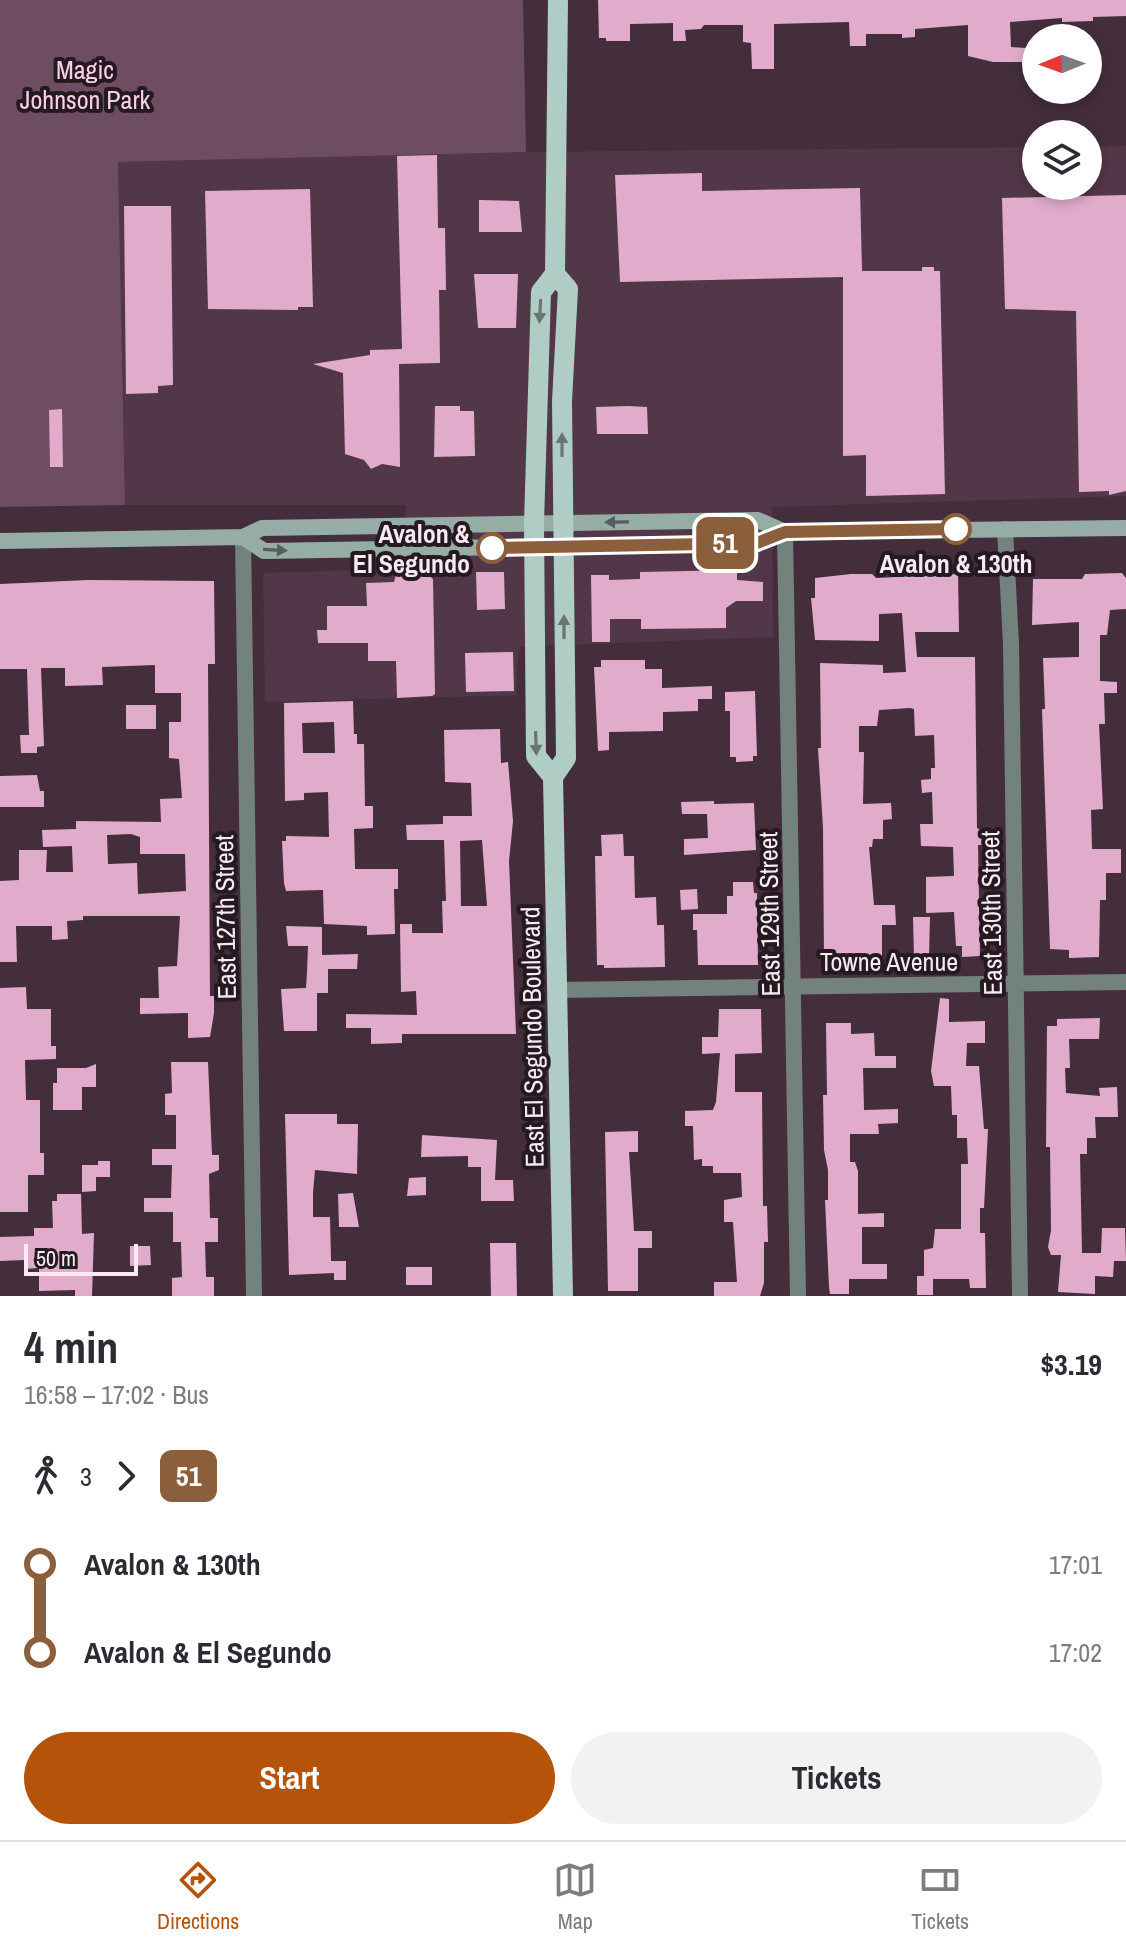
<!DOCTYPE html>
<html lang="en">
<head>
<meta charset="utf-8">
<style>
  :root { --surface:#fff; --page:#f2f2f3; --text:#2b2b33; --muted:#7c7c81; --line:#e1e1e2; --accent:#b45309 }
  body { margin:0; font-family:"Archivo Narrow",sans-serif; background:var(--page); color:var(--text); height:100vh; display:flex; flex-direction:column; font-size:30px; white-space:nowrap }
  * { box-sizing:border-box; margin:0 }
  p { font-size:26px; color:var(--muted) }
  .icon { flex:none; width:44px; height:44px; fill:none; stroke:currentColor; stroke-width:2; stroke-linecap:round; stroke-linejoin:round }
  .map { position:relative; height:1296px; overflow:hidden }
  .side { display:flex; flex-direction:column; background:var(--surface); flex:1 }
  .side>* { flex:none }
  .badge { padding:0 16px; border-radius:12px; font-size:28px; line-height:52px }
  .needle { width:52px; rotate:269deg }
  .tools { position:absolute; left:1022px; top:24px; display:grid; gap:16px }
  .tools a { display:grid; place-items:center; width:80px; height:80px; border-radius:50%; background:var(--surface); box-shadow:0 4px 12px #0003; font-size:40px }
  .scale { position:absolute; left:24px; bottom:20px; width:114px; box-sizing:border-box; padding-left:8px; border:4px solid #f8e9f2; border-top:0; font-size:22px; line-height:28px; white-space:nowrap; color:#f8e9f2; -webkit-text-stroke:6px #241a20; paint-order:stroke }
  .map>.badge { position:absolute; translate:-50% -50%; box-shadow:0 0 0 4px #fff }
  .legs { display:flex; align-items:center; gap:12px; height:88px; padding:0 24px; font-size:26px }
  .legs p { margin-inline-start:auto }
  .overview { display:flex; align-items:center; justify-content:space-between; height:136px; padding:0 24px }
  h1 { font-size:44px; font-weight:700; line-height:60px }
  .action { display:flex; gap:16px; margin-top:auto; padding:16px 24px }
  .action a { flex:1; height:92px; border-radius:48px; background:var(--accent); color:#fff; font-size:32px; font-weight:700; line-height:92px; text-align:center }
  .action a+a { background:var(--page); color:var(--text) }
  ul { padding:0 24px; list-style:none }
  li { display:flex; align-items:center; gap:28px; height:88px; font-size:30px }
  li i { display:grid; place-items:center; width:12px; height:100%; margin:0 10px; background:currentColor }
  li i::after { content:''; width:20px; height:20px; margin:-10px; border:6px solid; border-radius:50%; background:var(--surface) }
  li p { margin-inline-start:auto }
  li:first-child i { background:linear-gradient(#0000 50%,currentColor 0) }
  li:last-child i { background:linear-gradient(currentColor 50%,#0000 0) }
  .tab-bar { display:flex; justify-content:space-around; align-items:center; height:112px; border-top:2px solid var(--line); background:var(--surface); font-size:22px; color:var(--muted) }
  .tab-bar a { display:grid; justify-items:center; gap:4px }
  .tab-bar .selected { color:var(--accent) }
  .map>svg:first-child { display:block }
  .built { fill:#523748 }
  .green { fill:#6e4d62 }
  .building { fill:#e1accc; fill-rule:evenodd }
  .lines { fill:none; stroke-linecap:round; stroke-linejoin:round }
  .street { stroke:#74827e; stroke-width:16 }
  .secondary { stroke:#96ada6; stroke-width:16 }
  .primary { stroke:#b0cdc5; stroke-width:20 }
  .oneway { fill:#6a7472 }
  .oneway2 { fill:#575c5c }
  .line-1-casing { stroke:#fff; stroke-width:18 }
  .line-1 { stroke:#8b5e3c; stroke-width:12 }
  .stop-1-dot { fill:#fff; stroke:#8b5e3c; stroke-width:4 }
  .labels { text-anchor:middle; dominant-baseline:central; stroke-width:8; stroke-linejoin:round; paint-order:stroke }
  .park-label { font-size:26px; fill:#fecfeb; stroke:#241a20 }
  .stop-label { font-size:26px; font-weight:bold; fill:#f8e9f2; stroke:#241a20; text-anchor:end }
  .street-label { font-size:26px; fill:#f8e9f2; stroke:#241a20 }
</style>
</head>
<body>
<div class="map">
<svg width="1126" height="1296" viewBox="0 0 1126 1296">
  <rect width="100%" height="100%" fill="#442e3c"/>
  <!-- built -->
  <path class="built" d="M1126,146v350l-354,11 1,130 -254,10 -3,48 -251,7 -2,-129 143,-4v-64h-281l-7,-343 408,-10 510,-5v39h52v-39z"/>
  <!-- green -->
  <path class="green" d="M0,0h523l3,152 -408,10 7,343 -125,2z"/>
  <!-- building -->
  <path class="building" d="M598,0h528v16l-33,1v4l-31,1v-4l-52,4 1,25 14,1v14h-32l-25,-6v-31l-53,4v8l-13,1v-4h-36v12h-16l-1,-24 -75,2v45h-22l-1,-26 -8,-1v-17h-39l-3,4 -16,1 1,11h-13v-18l-43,1v17h-24v-3h-7z
    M437,155l1,73h7l1,62h-7l1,73 -41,1 1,103 -18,-3 -11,5 -7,-9 -19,-6 -2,-81 -30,-9 57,-9v-5l32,-1 -5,-193z
    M702,173v18l158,-3 2,83h60v-4h12v4h6l5,223 -79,2v-41l-23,1v-179l-223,5 -5,-107z
    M310,189l3,118h-15v3l-90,-1 -3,-118z
    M1126,195v296l-17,4v-4l-30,1 -3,-181 -71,-2 -3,-111z
    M479,200l40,1 3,31h-43z
    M124,206h47l2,179 -15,1v7l-32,1z
    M474,274h44l-2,54h-38z
    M435,406h25v5h14l1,45 -41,1z
    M628,406l19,1 1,27h-51l-1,-27z
    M62,409l1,58h-13l-1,-57z
    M397,570h26l10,9 2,115 -3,2 -35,2 -1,-37h-28v-18h-50l-1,-13h10v-24h40l-1,-23 28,-1z
    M737,570v10l26,2v19h-27l-10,7v20l-85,1v-10h-31v23h-18l-1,-67h18v5l31,-1v-7z
    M476,572h28l1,37 -28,1z
    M1122,573l4,5v31l-16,1 -3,25h-7v46l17,1v11h-13l1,31h-6l4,85 -12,1 1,39h29v24h-15v27h-6l-1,57 -30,1v-8l-19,-1 -8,-240h3l-2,-51 36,-1v-35l-47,3 1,-46h49l3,-5z
    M851,574h21l4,4 82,-4 1,58h-44l2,25h58l2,171 5,3 1,14h-5l2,111 -18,1v-11h-6l-2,-34 -28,1v-36l28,-1 -1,-29 -32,-1 -1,-22h13l-1,-32 -10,1 -1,-13 10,-1v-11h4l-1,-33 -19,1 -1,-27 -4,-1 -31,2 -2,16h-18v26h5l-1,52 28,-1 1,16 -9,1v19h-10l-1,8h-3l5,58h21l1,20h-14v35h-36l-2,4 -20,-4 -1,-132 -5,-80h3l-1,-85 63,2v8l23,-1 -4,-59 -23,1v27l-64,-1 -4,-42h4v-20z
    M88,580l126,1 1,83h-7l2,332h4v17l-4,24 -22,1v-25l-48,1v-16h19l-1,-31 19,-1 3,-50h-97v4l-16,1 1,18 -16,1v-14h-36l1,36h-17v-81l19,-1v-30h28l-1,22h27l-1,-26 -29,1 -1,-17 34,-1v-8l85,1 -1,-23 22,-1 -3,-39 -10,-1v-36h12v-29h-26v-28l-53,2 1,18 -38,1v-18h-24l3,78 -7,1v6h-16l-1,-18h9l-2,-66h-27v-85zM131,834l9,3v17h45l1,37 -48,3 -1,-31 -29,1 -1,-29z
    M513,652l1,39 -48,1 -1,-39z
    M601,660h44v9h17v19l50,-2v13h-14v12l-35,1v19l-54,1v18l-11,1 -4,-84h7z
    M755,691l2,65h-4v5l-17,1v-5h-6v-46h-5v-19z
    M353,701l1,33h3v10h7l1,62h8v22l-19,1 1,40h43v20h-4l1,45 -28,1v-9l-43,-2 -1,-34 -37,1 -2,-8 -2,-42h4v-5l43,1 -1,-45 -24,1v7l-19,1 -1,-98zM334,722l1,31h-32l-1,-30z
    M126,705h30v24h-30z
    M500,729l1,34 7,-1 5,59 -4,40 7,173h-114v9l-31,1v-16h-25v-14l71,1 -1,-24 -15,1 -1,-68h12v9h31l-1,-32h4l-2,-61h-37l-1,-15 37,-1v-8h29l-1,-33 -26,-1 -1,-52zM482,840l5,66h-26l-1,-65z
    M37,775l3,16h4v16h-44v-31z
    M714,801v3l40,-1 2,47 -72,5v-16l24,-1 -1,-24h-25l-1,-12z
    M623,834l1,22h10l1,42 21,-1 1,28h7l1,42 -61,1v-3h-7l-2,-109h7l-1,-21z
    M733,882h20l1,11h3l1,72h-60l-1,-35h-4v-16h34v-18h6z
    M697,889l1,20 -17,1 -1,-20z
    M913,917h17l-1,40h-15z
    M286,926l36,1v28l36,-1 -1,15h-29v24h-11v38h-33l-3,-42 25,-1 1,-15 1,-27h-20z
    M26,987l1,22h24v37h5v13l-31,1 1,40h14v53h4v22h-16v37h-28v-224z
    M940,998l9,1v23l36,-1v22h-18l-1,23h13l5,63h4l-4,79h-4v25h5l1,55h-16l-1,-9h-36v16h-16v-19h7v-26l9,-2 2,-19h26v-65h7l-1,-26h-10v-23h-5l-1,-29h-17l-3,-15z
    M719,1009h42l1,44 -27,1v38h27l1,114h4l1,36h-4v41l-4,13h-46v-14h23l-4,-60h-9v-22l18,-3 -1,-24h-28v-7h-11v-7l-8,1 -1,-34h-8v-15l28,-1 3,-8 4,-49 -18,1v-17h16z
    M1100,1018l-1,21h-30l1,29h-5l1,25 34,3 -1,-8 18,-1 1,30h-23l1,21h-9v16h-7l2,99h19l1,-25h23l1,33h-12l-1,16 -18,-1v18l-37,-2 3,-37h-10l-3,-8 3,-17 -1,-83h-4l1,-121h10v-7z
    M826,1023h25v11l23,-1 1,23h21v12h-33l1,42 34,-1v14l-20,1 1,10h-29v28h5l3,9v43l26,-1v14h-22v37h25v15h-38v15h-19l-1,-7 -4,-87h3v-30l-4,-20 -1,-55h4z
    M171,1062h37l4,93h7v15l-10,4 1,44h8v24h-13l1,35h8v19h-42v-18l10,-1 -1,-35h-8v-30h-29v-14h27l1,-33h-20v-16h24v-34h-11v-21l7,-1z
    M96,1064v23h-14v23h-29v-27h4v-15h29z
    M285,1114h52v10h21l-1,50 -42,-4 -2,23v24h17l1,44h15v19h-12v-7l-45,2z
    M638,1131v21h-9l5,79h18v17h-14v43h-30l-3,-159z
    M422,1135l75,5 -2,40h18l1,21h-33v-34h-13v-11l-47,1z
    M98,1161h12v16h-14v14l-14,1v-27h16z
    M426,1177v18l-19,1 2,-18z
    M353,1193l6,34h-20l-1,-33z
    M57,1194h24l1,40 12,-1 -2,63h-17v-6l-36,1v-23l-15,1v-9l-24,1v-24l34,-1v-8h19l-1,-27h5z
    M490,1243h26l1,53h-26z
    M130,1246h20l1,19 -21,1z
    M406,1267h26v18h-26z"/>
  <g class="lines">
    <!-- street -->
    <path class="street" d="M1005,529l6,115 9,652
      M785,532l13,764
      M243,537l11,759
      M557,990l569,-8"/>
    <!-- secondary -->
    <path class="secondary" d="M243,537l21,14 493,-8 28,-11 341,-4
      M0,541l243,-4 19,-9 496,-8 27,12"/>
    <!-- primary -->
    <path class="primary" d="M555,274l13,15 -6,112 4,357 -13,19 10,519
      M553,777l-17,-21 -2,-233 7,-231 14,-18 3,-274"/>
  </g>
  <!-- one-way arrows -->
  <defs><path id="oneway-solid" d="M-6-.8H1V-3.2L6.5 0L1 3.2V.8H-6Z" transform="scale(2)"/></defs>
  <g class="oneway">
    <use href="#oneway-solid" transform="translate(540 311) rotate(93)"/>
    <use href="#oneway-solid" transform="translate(562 445) rotate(-90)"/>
    <use href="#oneway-solid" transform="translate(564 627) rotate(-90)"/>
    <use href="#oneway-solid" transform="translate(536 743) rotate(88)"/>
  </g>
  <g class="oneway2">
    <use href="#oneway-solid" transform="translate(617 522) rotate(179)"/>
    <use href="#oneway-solid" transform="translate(275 550) rotate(3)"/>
  </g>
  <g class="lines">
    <!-- line-1 casing -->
    <g class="line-1-casing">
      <path id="line-1" d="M492,548l265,-5 28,-11 171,-3"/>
    </g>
    <!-- line-1 -->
    <use href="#line-1" class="line-1"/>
  </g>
  <!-- markers -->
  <g class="stop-1-dot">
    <circle cx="956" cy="529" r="14"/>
    <circle cx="492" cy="548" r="14"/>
  </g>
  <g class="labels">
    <!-- park labels -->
    <g class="park-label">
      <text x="85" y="69">Magic<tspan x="85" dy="30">Johnson Park</tspan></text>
    </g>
    <!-- stop labels -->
    <g class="stop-label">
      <text x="470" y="533">Avalon &amp;<tspan x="470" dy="30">El Segundo</tspan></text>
      <text x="956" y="563" text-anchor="middle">Avalon &amp; 130th</text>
    </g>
    <!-- street labels -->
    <g class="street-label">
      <text transform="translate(991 913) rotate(-91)">East 130th Street</text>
      <text transform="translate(769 914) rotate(-91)">East 129th Street</text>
      <text transform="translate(225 917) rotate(-91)">East 127th Street</text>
      <text x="889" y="961">Towne Avenue</text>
      <text transform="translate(532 1037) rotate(-91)">East El Segundo Boulevard</text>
    </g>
  </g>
</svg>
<div class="tools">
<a><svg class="needle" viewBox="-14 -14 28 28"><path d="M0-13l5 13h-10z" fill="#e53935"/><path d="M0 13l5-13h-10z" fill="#7c7c81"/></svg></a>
<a><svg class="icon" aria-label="layers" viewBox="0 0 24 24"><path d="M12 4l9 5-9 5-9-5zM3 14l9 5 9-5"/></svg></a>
</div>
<div class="scale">50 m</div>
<b class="badge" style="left:725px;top:543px;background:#8b5e3c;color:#fff">51</b>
</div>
<section class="side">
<div class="overview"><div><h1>4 min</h1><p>16:58 – 17:02 · Bus</p></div><b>$3.19</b></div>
<div class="legs"><svg class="icon" aria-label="walk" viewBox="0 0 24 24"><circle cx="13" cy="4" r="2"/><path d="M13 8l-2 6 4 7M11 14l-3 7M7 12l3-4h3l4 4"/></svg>3<svg class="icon" aria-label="forward" viewBox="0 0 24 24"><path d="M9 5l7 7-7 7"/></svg><b class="badge" style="background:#8b5e3c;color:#fff">51</b></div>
<ul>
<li><i style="color:#8b5e3c"></i><b>Avalon &amp; 130th</b><p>17:01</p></li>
<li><i style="color:#8b5e3c"></i><b>Avalon &amp; El Segundo</b><p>17:02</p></li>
</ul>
<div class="action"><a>Start</a><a>Tickets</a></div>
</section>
<nav class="tab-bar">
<a class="selected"><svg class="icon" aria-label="directions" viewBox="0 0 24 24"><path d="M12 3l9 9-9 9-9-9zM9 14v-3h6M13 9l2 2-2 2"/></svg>Directions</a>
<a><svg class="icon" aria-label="map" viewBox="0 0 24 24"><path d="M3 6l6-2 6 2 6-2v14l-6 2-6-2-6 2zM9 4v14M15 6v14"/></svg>Map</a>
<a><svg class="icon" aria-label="tickets" viewBox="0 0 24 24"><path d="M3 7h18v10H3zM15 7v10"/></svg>Tickets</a>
</nav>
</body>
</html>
